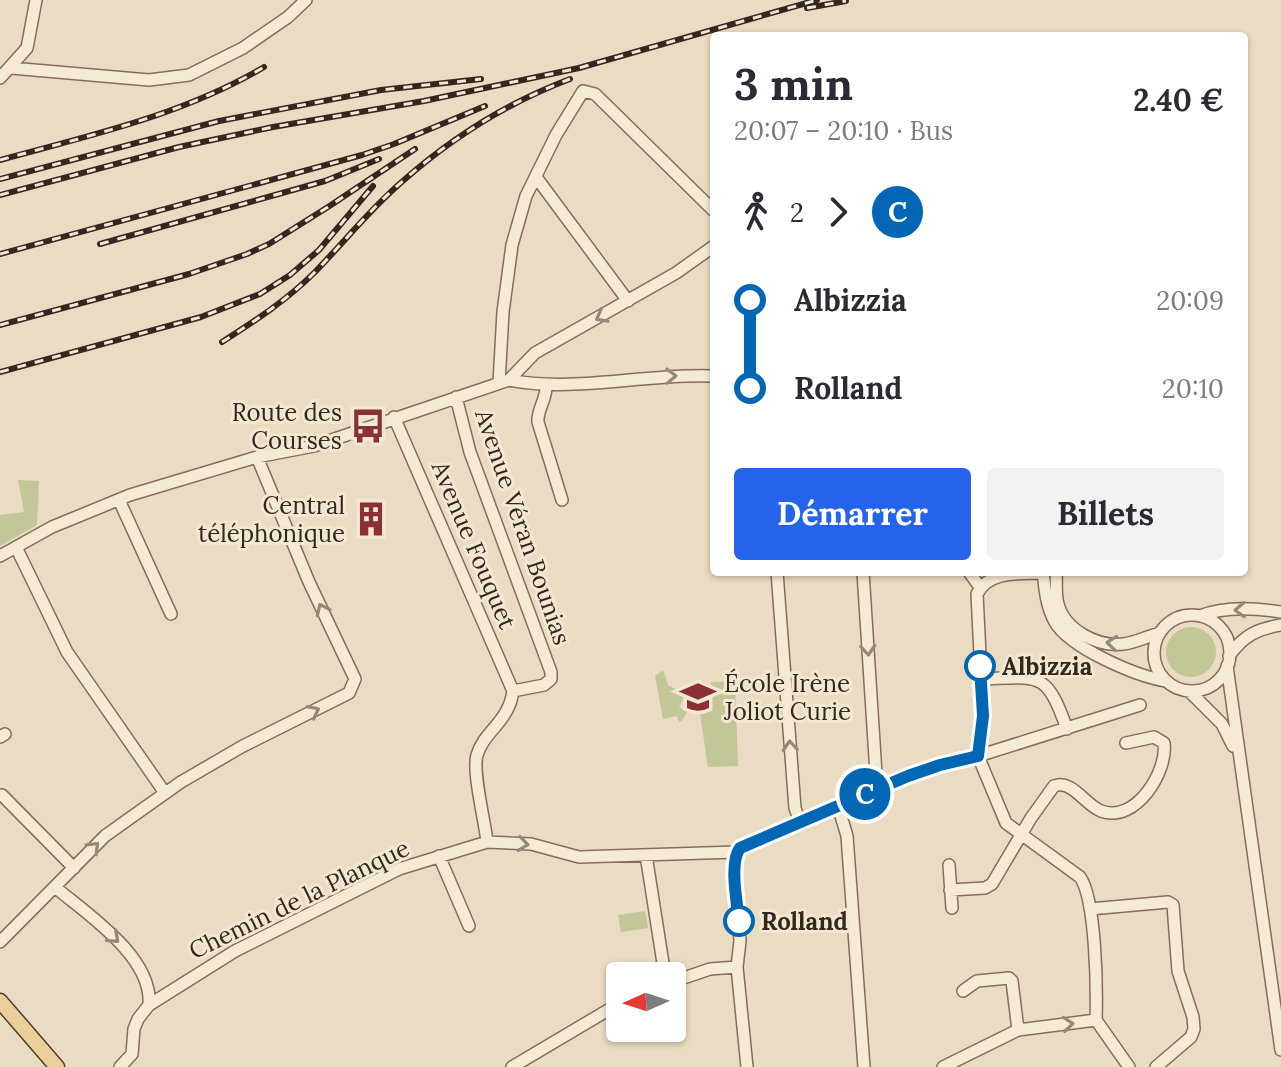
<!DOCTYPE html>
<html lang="fr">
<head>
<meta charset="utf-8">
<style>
  :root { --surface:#fff; --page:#f2f2f3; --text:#2b2b33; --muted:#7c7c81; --accent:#2563eb }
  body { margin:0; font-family:Lora,serif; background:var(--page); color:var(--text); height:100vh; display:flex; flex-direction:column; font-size:30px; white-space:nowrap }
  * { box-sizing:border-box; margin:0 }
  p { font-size:26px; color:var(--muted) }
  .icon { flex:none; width:44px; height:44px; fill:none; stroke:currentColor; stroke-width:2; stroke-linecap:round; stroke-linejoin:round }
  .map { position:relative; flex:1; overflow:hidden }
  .details { position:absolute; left:710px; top:32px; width:538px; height:544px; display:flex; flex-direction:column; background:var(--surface); border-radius:8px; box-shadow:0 2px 6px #0004 }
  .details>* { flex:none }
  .badge { padding:0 16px; border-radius:26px; font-size:28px; line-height:52px }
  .needle { width:52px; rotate:267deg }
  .controls { position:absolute; left:606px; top:962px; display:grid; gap:16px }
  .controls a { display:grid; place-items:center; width:80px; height:80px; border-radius:8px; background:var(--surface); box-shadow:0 2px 6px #0004; font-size:40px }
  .map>.badge { position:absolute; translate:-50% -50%; box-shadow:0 0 0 4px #fff }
  .legs { display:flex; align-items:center; gap:12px; height:88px; padding:0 24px; font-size:26px }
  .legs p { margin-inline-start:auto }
  .headline { display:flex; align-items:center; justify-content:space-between; height:136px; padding:0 24px }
  h1 { font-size:44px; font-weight:800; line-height:60px }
  .action { display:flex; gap:16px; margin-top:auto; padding:16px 24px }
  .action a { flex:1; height:92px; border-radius:8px; background:var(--accent); color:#fff; font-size:32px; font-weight:800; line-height:92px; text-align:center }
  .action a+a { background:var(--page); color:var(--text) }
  ul { padding:0 24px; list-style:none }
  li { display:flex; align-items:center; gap:28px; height:88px; font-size:30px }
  li i { display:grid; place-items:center; width:12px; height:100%; margin:0 10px; background:currentColor }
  li i::after { content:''; width:20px; height:20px; margin:-10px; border:6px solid; border-radius:50%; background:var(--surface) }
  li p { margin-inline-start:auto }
  li:first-child i { background:linear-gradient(#0000 50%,currentColor 0) }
  li:last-child i { background:linear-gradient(currentColor 50%,#0000 0) }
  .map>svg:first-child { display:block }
  .green { fill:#c3c697 }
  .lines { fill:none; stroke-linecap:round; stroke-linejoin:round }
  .minor-casing { stroke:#826e5b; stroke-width:14 }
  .major-casing { stroke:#503d2f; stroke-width:17 }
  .minor { stroke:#f5ead4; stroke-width:11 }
  .major { stroke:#eacf9c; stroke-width:14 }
  .rail-casing { stroke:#33271e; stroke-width:6 }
  .rail { stroke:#f2e7d1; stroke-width:3; stroke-dasharray:9; stroke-linecap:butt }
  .oneway { stroke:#948879 }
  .line-1-casing { stroke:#fff; stroke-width:18 }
  .line-1 { stroke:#0166b3; stroke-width:12 }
  .stop-1-dot { fill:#fff; stroke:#0166b3; stroke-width:4 }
  .labels { text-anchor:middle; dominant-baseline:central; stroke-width:6; stroke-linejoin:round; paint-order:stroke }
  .poi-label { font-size:24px; fill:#33271e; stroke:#f2e7d1; text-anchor:end }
  .street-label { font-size:24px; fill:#33271e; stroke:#f2e7d1 }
  .stop-label { font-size:24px; font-weight:bold; fill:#33271e; stroke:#f2e7d1; text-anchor:start }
</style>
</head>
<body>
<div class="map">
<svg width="1281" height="1067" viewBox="0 0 1281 1067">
  <rect width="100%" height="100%" fill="#eadcc2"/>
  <!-- green -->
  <path class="green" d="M18,480l21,1 -2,44 -37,21v-31l24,-3z
    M1166 652a25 25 0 1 1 50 0a25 25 0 1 1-50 0Z
    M663,670l5,15 18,10 -7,12 8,5 -5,9 -3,1 -2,-6 -14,3 -8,-43z
    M735,681l3,85 -30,1 -9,-60 12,-25z
    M645,911l3,17 -27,4 -3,-17z"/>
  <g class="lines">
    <!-- minor casing -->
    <g class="minor-casing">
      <path id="minor" d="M11,68l138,12 40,-5 54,-27 45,-31 18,-17
        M0,78l27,-30 9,-48
        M536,177l92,124
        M509,380c67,13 137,-7 205,-4
        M499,383l4,-71 9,-67 14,-49 30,-61 27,-44 12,3 119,117
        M546,385c1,14 -9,24 -8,37l24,78
        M456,397l14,55 81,220v7l-7,6 -31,6
        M394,417l119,274
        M119,500l52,114
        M16,547l51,105 98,141
        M0,556l52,-29 78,-32 127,-38 57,-11 195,-66 26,-27 141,-80 38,-27
        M777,572l18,236 5,14
        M863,572l14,217
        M969,572l11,15
        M1043,572c2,17 3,34 12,50 15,26 81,54 111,59
        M1056,572c1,11 -1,21 2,32 7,26 39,43 65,40 12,-1 25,-8 37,-11
        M1154 653a38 38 0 1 1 76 0a38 38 0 1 1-76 0Z
        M1200,616c24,-10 56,-8 81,-4
        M1229,656c15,-21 28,-27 52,-31
        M1227,666l54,384
        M981,679c59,-2 65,-9 86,50
        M1189,691l33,33 11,22
        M0,737l5,-3
        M2,795l72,73
        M838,806l9,30 17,231
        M487,842c-2,-21 -15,-70 -10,-87 7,-24 32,-33 36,-64
        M736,852l22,-13c73,-29 143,-65 220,-83l5,-40 -6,-122c12,-24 43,-20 67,-21
        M736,852l-1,12 5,77 -3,26 10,100
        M646,855l19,121
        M439,856l30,70
        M949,865l3,43
        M55,887c33,28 98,70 94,118
        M950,890l35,-2 7,-4 39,-66 23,-32c18,-7 31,19 47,25 35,13 67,-40 63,-68l-10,-6 -28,6
        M1090,909l78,-7 5,3 5,66 15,46 1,12 -3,8 -35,30
        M0,942l105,-106 35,-25 41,-29 62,-36 106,-53 6,-14 -46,-97 -52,-125
        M672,982l38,-13 27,-2
        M963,991l14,-10 32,-3 3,3 6,49
        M1096,1020c1,-30 0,-121 -16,-143l-74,-54 -28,-67 162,-51
        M120,1067l12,-13 2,-25 4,-10 11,-14 86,-54 164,-82 88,-27 44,2 48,13 157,-5
        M512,1067l108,-64
        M943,1067l75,-37 78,-10 33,47"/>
    </g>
    <!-- major casing -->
    <g class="major-casing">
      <path id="major" d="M0,1001l57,66"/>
    </g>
    <!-- minor -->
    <use href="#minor" class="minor"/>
    <!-- major -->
    <use href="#major" class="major"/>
    <!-- rail casing -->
    <g class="rail-casing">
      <path id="rail" d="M807,8l39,-7
        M0,160c91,-25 183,-45 264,-93
        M0,179l219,-58 162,-31 100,-11
        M0,195l179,-48 94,-20 151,-26 155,-33 238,-68
        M100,244l225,-63 54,-22
        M0,254l362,-99 32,-11 91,-38
        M0,325l189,-51 58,-20 22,-10 59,-37 87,-58
        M222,342c33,-21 65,-42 93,-70 30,-31 56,-64 89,-92 49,-43 105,-78 166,-101
        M0,372l201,-55 59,-23 30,-19 29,-25 54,-64"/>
    </g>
    <!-- rail -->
    <use href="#rail" class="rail"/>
  </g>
  <!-- one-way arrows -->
  <defs><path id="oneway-chevron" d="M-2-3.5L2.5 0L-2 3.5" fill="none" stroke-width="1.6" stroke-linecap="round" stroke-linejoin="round" transform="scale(2)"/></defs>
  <g class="oneway">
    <use href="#oneway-chevron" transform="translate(601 317) rotate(151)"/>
    <use href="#oneway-chevron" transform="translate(671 376) rotate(-2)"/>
    <use href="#oneway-chevron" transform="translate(322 609) rotate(-115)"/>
    <use href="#oneway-chevron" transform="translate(1240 610) rotate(177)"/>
    <use href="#oneway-chevron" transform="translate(1112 643) rotate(-174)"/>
    <use href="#oneway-chevron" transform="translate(868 650) rotate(86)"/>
    <use href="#oneway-chevron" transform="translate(314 711) rotate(-27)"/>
    <use href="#oneway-chevron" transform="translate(790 746) rotate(-94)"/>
    <use href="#oneway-chevron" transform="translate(523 844) rotate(7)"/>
    <use href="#oneway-chevron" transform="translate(94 847) rotate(-45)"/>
    <use href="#oneway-chevron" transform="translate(114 938) rotate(42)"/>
    <use href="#oneway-chevron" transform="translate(1068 1024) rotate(-5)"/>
  </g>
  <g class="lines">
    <!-- line-1 casing -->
    <g class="line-1-casing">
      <path id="line-1" d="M739,921c-2,-18 -10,-59 1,-73l168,-72 32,-11 38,-9 5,-40 -3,-50"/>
    </g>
    <!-- line-1 -->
    <use href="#line-1" class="line-1"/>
  </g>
  <!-- icons -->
  <defs>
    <g id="bus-bare" transform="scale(2.76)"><path d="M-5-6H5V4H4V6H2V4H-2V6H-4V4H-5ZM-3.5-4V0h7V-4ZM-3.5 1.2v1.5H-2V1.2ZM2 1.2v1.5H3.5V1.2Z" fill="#8b3034" stroke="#f2e7d1" stroke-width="2.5" paint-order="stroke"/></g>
    <g id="building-bare" transform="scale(2.76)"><path d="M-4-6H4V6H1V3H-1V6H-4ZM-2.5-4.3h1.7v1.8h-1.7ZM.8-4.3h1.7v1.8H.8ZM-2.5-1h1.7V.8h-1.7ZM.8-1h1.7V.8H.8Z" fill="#8b3034" stroke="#f2e7d1" stroke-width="2.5" paint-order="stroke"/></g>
    <g id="school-bare" transform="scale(2.76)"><path d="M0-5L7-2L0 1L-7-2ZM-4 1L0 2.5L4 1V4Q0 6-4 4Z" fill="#8b3034" stroke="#f2e7d1" stroke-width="2.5" paint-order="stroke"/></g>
  </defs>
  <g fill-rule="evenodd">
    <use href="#bus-bare" x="368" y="426"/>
    <use href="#building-bare" x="371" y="519"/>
    <use href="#school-bare" x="698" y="697"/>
  </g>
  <!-- markers -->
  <g class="stop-1-dot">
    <circle cx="980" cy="666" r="14"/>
    <circle cx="739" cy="921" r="14"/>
  </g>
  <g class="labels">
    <!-- poi labels -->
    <g class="poi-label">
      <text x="342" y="412">Route des<tspan x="342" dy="28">Courses</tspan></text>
      <text x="345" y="505">Central<tspan x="345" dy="28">téléphonique</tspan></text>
      <text x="724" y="683" text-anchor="start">École Irène<tspan x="724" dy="28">Joliot Curie</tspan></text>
    </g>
    <!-- street labels -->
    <g class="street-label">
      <text transform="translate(523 527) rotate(71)">Avenue Véran Bounias</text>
      <text transform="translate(474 545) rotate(67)">Avenue Fouquet</text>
      <text transform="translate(299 899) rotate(-26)">Chemin de la Planque</text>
    </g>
    <!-- stop labels -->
    <g class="stop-label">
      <text x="1002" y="666">Albizzia</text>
      <text x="761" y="921">Rolland</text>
    </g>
  </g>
</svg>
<div class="controls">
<a><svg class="needle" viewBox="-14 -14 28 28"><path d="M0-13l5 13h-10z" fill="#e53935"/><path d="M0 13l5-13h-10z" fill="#7c7c81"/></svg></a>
</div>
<b class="badge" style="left:865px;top:794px;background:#0166b3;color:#fff">C</b>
<section class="details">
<div class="headline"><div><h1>3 min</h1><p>20:07 – 20:10 · Bus</p></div><b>2.40 €</b></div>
<div class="legs"><svg class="icon" aria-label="walk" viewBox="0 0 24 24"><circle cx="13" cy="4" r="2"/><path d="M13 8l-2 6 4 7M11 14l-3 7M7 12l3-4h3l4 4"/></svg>2<svg class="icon" aria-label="forward" viewBox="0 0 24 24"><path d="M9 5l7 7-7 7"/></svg><b class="badge" style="background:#0166b3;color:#fff">C</b></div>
<ul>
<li><i style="color:#0166b3"></i><b>Albizzia</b><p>20:09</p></li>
<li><i style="color:#0166b3"></i><b>Rolland</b><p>20:10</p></li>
</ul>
<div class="action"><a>Démarrer</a><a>Billets</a></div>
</section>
</div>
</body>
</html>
